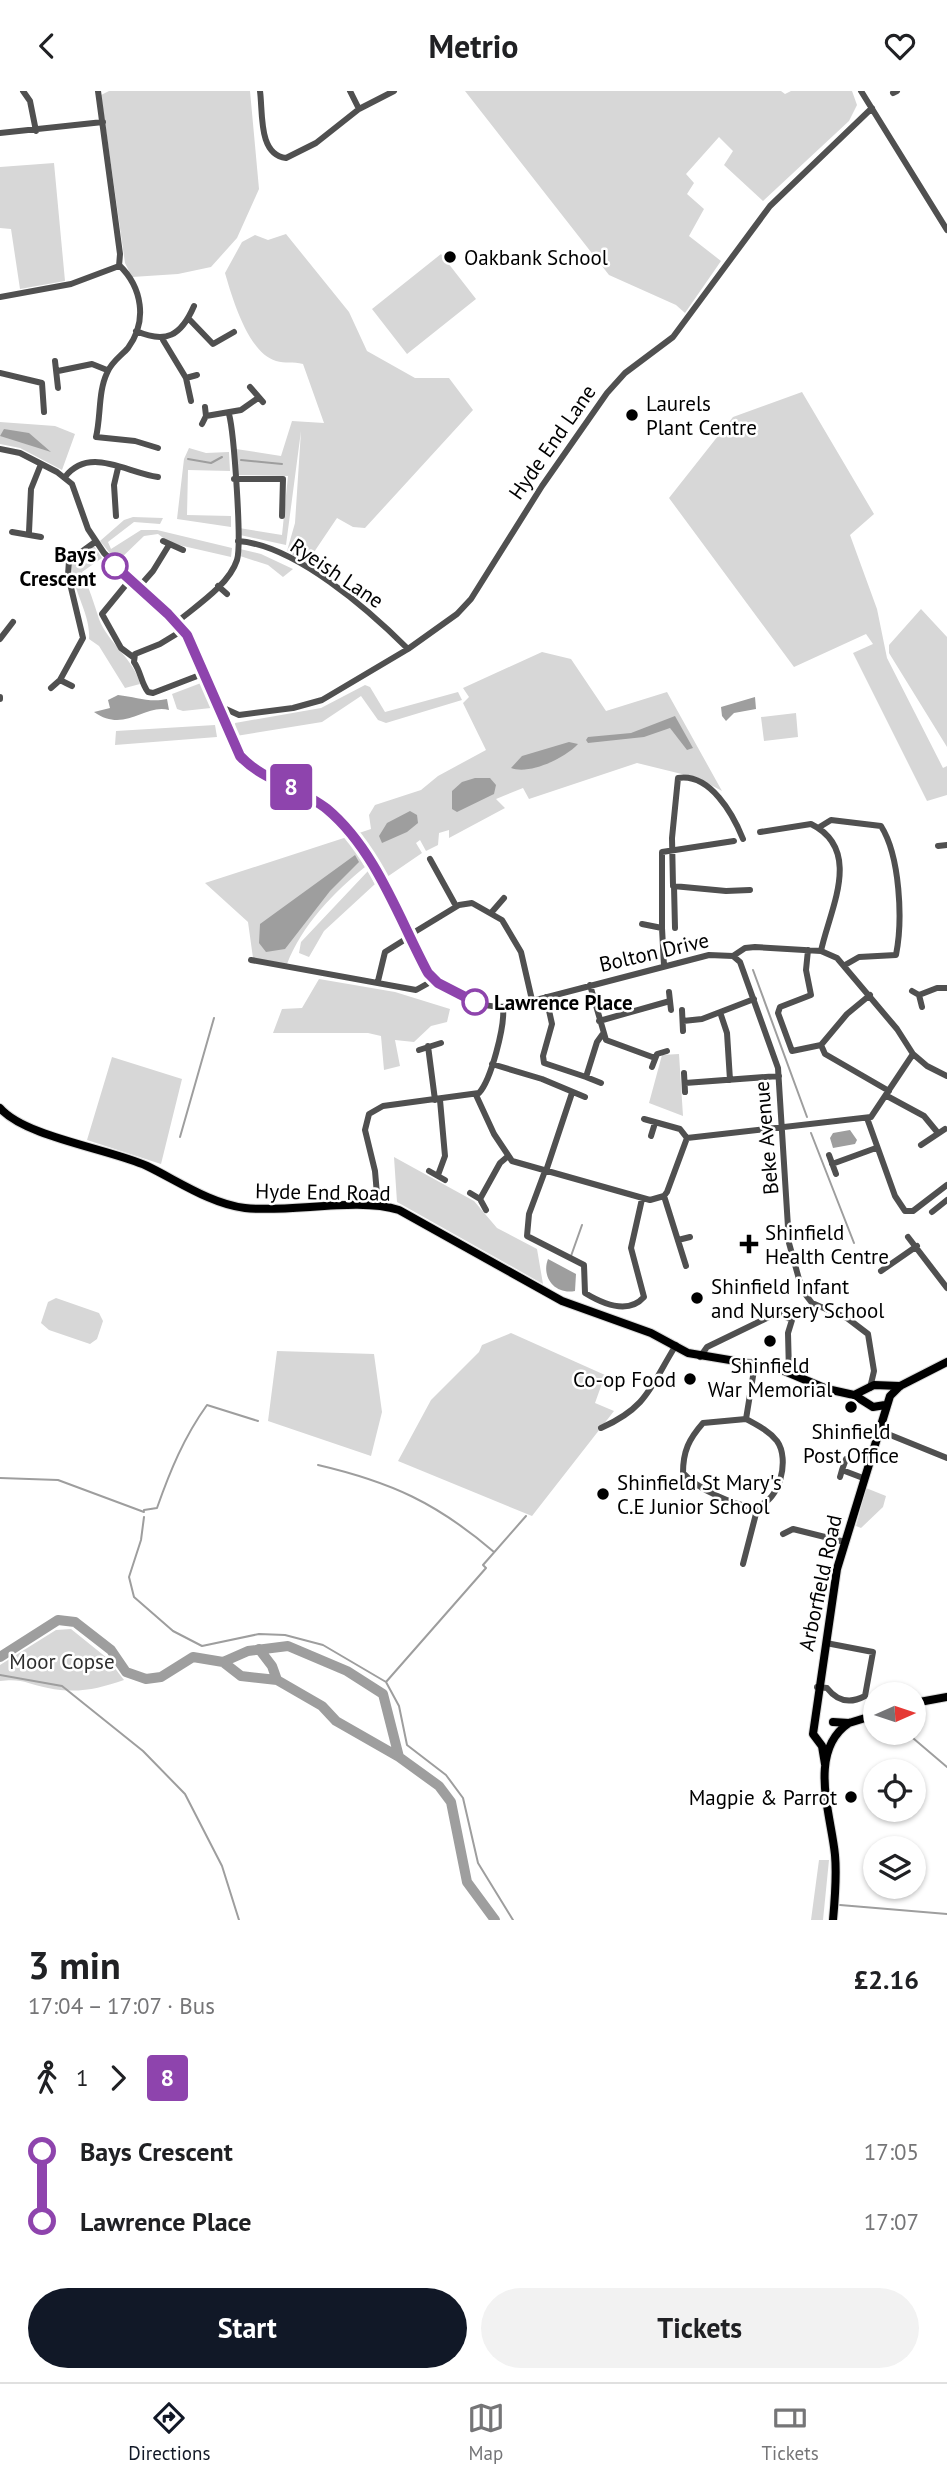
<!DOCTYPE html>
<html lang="en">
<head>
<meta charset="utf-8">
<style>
  :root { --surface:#fff; --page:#f2f2f2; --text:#202124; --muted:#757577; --line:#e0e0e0; --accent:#111827 }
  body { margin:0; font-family:"PT Sans",sans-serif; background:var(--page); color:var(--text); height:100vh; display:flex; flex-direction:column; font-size:26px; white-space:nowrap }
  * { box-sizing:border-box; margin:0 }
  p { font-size:23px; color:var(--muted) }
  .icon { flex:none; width:38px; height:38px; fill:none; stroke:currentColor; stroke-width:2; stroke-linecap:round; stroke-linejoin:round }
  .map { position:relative; height:1829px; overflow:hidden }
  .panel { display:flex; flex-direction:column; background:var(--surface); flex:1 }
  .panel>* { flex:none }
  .badge { padding:0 14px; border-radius:5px; font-size:24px; line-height:46px }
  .needle { width:46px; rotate:87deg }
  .buttons { position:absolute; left:863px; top:1591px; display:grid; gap:14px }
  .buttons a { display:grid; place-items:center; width:63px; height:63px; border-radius:50%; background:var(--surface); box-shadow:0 2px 5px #0004; font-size:35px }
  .map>.badge { position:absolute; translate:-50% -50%; box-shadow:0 0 0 4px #fff }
  .legs { display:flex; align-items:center; gap:10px; height:77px; padding:0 28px; font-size:23px }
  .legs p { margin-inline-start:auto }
  .summary { display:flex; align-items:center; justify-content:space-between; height:119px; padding:0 28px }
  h1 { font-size:38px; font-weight:700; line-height:52px }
  .cta { display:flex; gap:14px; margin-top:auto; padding:14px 28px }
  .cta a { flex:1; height:80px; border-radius:42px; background:var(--accent); color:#fff; font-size:28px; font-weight:700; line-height:80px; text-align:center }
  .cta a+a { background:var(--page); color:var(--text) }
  ul { padding:0 28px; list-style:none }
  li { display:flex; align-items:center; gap:24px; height:70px; font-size:26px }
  li i { display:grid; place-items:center; width:10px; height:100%; margin:0 9px; background:currentColor }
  li i::after { content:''; width:18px; height:18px; margin:-9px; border:5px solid; border-radius:50%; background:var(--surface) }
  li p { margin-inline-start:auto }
  li:first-child i { background:linear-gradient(#0000 50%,currentColor 0) }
  li:last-child i { background:linear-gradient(currentColor 50%,#0000 0) }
  header { display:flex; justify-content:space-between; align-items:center; height:91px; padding:0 28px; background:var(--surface); font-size:32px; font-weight:700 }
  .tab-bar { display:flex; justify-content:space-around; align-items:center; height:98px; border-top:2px solid var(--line); background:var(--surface); font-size:19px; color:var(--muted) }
  .tab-bar a { display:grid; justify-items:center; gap:4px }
  .tab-bar .active { color:var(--accent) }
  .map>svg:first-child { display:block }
  .green { fill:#d7d7d7 }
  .water { fill:#9e9e9e }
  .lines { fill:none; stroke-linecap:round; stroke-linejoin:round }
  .stream { stroke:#9e9e9e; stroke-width:2 }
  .river { stroke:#9e9e9e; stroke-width:10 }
  .major-casing { stroke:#dbdbdb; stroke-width:10 }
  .minor { stroke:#505050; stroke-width:6 }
  .major { stroke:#000; stroke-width:8 }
  .line-1-casing { stroke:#fff; stroke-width:16 }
  .line-1 { stroke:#8e44ad; stroke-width:10 }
  .poi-dot { fill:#000; stroke:#fff; stroke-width:2.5 }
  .stop-1-dot { fill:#fff; stroke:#8e44ad; stroke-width:3.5 }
  .labels { text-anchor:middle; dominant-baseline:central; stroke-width:5; stroke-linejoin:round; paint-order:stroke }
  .poi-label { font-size:21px; fill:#000; stroke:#fff; text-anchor:start }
  .street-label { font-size:21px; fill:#000; stroke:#fff }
  .stop-label { font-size:21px; font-weight:bold; fill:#000; stroke:#fff; text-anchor:end }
  .park-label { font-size:21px; fill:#2e2e2e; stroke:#fff }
</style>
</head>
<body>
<header><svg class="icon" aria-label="back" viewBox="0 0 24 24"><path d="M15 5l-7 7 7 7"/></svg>Metrio<svg class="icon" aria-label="heart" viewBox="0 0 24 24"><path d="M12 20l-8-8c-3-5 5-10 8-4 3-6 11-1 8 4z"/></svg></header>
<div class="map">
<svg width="947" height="1829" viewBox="0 0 947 1829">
  <rect width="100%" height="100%" fill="#fff"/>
  <!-- green -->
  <path class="green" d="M109,0h141l9,98 -22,49 -26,29 -33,7 -46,3 -7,-14 -24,-168z
    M465,0h316l4,3 6,-3h61l5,14 -8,16 -86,80 -39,-36 9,-14 -14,-14 -33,37 8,9 -7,11 17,15 -15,27 32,25 -36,52 -9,-8 -67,-30z
    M54,72l11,118 -45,8 -9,-60 -11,-1v-61z
    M286,143l63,78 18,39 48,27h34l24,32 -108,118 -12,-1 -16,-9 -31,46 -19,-13 8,-28 6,-92 -15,114 -46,-10 -1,-7 43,7 6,-59 -50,-1 -2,-26 45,7 11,-35 32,2 -21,-59c-10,-3 -18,0 -27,-3 -28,-8 -44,-64 -51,-88l17,-31 13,-7 13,5z
    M441,163l35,45 -69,55 -35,-45z
    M802,301l72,122 -24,21 27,74 10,49 56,110 4,-2v29l-20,6 -74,-148 20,-9 -7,-10 -72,33 -125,-169 64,-81z
    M0,331l55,4 20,8 -13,36 -42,-22 -20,-4z
    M189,357l17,5 23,-1 1,19 -42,-1 -1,45 44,1v11l-54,-8 7,-60z
    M133,426l30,1 -3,6 -26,-2 -26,20 3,7 30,-19h16l75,18 -1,9 -61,-14 -12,-9 -14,2 -27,26 -17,-21 24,-21z
    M94,455l8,12 -20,14c7,16 12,31 17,47 9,24 35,40 41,65l-15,4 -26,-42 -10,-7c2,-27 -19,-50 -17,-79z
    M240,458l21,5 32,15 -10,8 -15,-12 -28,-9z
    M921,518l26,28v110l-58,-94v-8z
    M542,561l29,7 35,52 61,-19 55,99 -24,-13 -61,-15 -108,36 -6,-11 -27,11 9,9 -56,30v-8l-10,3 -1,12 -12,6 -6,-11 -4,3 6,10 -35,24 -28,-44 12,-4 -2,-14 6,-10 46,-15 17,-14 48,-26 -23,-47 6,-6 -6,-9z
    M201,592l10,25 -28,3 -6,-2 -5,-15z
    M365,594l5,2 15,25 73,-20 4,8 -76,23 -8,-3 -17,-24 -39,26 -86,14 -1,-13 86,-15z
    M796,622l2,24 -34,4 -3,-24z
    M215,634l2,12 -102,8 1,-14z
    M347,746l18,30c-31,25 -63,58 -78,97l-34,-6 -5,-36 -43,-39z
    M368,780l7,13 -51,47 -15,26 -10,-4 2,-11z
    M319,888l76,13 55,17 -3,13 -16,4 -17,16 -19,-2 5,26 -16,4 -3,-34 -13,-3h-95l9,-24 20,-1z
    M679,963l4,62 -34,-13 13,-48z
    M112,966l70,22 -21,85 -74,-24z
    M394,1066l80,44 23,27 40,21 6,35 -146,-82z
    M56,1207l43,15 4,8 -6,18 -7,5 -41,-14 -8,-7 7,-21z
    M511,1242l94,42 -10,28 19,8 -82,105 -134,-55 33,-61 48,-48 3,-7z
    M277,1260l97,3 8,58 -11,44 -103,-35z
    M866,1397l20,8 -3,11 -22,21 -5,-2z
    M71,1538l36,29 17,22c-26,9 -48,14 -76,8 -20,-4 -26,-10 -48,-7v-16l56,-35z
    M819,1769h10l-6,60h-12z"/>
  <!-- water -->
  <path class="water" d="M4,338l25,4 22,19 -51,-16z
    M118,604c18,2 32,8 49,4l2,11c-24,-7 -44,24 -75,2l16,-4 -2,-8z
    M755,606l1,12 -22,4 -8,8 -4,-5 -1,-9z
    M675,625l18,32 -6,2 -17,-22 -26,9 -56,6 -2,-3 2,-3 43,-4z
    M569,651l9,2c-13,14 -48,31 -67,24l11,-12z
    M475,687h15l6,7 -2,9 -37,18 -5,-3v-18l10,-9z
    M410,720l7,4 1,8 -11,9 -25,11 -3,-7 8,-13z
    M355,764l4,7 -29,29 -45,58 -19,3 -7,-9 1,-19z
    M850,1039l7,10 -2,4 -22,4 -3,-10 3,-5z
    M548,1168l28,15 -1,17c-20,4 -34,-14 -27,-32z"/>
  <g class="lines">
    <!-- stream -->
    <path class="stream" d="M188,368l23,4 11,-6
      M241,369l41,4
      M753,879l54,147
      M811,1042l43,110
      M180,1046l34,-119
      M571,1165l11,-31
      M318,1374c73,17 119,38 176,87
      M0,1387l58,2 86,32
      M144,1419l13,-2c13,-37 27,-71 50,-103l51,16
      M144,1426l-3,23 -12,37 5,20 39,34 29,15 57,-12 26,1 38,10 63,37 13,24 8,39 39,30 17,23 15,65 35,57
      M0,1584l62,11 81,65 42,43 37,72 17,54
      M386,1591l100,-114 -3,-3 43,-49
      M907,1642l40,34
      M840,1814l107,9"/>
    <!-- river -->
    <path class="river" d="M259,1558l13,17 5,14
      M0,1566l58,-37 17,2 36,28 15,22 20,7 15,-2 32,-20 30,5 25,-11 40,-5 59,25 36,23 16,63
      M223,1571l18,14 36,4 45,26 14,15 63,36 40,29 12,16 16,80 28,38"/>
    <!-- major casing -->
    <g class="major-casing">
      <path id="major" d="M0,1017c25,29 110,41 147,58 31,15 64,38 98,42 46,5 112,-11 154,2l163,91 89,32 37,20 89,15 50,21 27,6 19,12 12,-2
        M854,1304l20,-10 26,1
        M914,1612l33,-6
        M833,1631l16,1 26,-8
        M825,1673l-3,-18 -9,-12 24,-165 53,-173 10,-10 47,-24
        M833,1829c2,-22 4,-43 2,-65 -4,-41 -28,-104 14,-132"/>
    </g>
    <!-- minor -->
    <path class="minor" d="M23,0l7,10 6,30
      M260,0c3,21 -2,64 26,67l30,-15 43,-34 35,-18
      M350,0l9,18
      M861,0l86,139
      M893,2l4,-2
      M0,42l103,-11
      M119,174c23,22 29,56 9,83 -7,8 -17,14 -21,25 -9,19 -6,43 -11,64l39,4 23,7
      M0,206l71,-13 48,-18 1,-12 -22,-163
      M189,228l24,25 21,-12
      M136,240c30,13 45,5 58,-25
      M163,249l23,38 5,23
      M55,270l3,27
      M58,280l34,-7 15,6
      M0,282l42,10 2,29
      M186,287l11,-3
      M250,296l13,15
      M206,325l35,-6 17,-12
      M202,333l4,-8 -1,-9
      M0,358l20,4 37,19 15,12 16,45 16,24 83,82 32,71 20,9 54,-7 29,-8 86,-51 49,-35 14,-15 71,-113 65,-93 18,-20 48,-36 97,-131 102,-98
      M65,386c24,-31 60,-5 93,0
      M234,388h49l-1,37
      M116,425l-2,-31 4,-17
      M12,441l29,5
      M29,441l2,-43 10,-25
      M163,450l20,9
      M238,450c57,4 131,69 170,108
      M129,490l-27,33 19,34 12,9
      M218,495l9,8
      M138,497l15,-17 16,-26
      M177,531c19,-16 52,-37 60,-62 5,-16 -3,-127 -8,-146
      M183,539l-23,14 -25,10 -1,8c7,10 7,21 14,30l5,1 52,-20
      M0,548l13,-17
      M60,589l12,6
      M51,597l9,-8 23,-42 -15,-63 1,-14 26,-19
      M0,606v2
      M818,737l13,-8 50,6c19,30 22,94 15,129l-37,2 -14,8
      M760,741l51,-8c53,26 18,87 10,127
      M743,748c-10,-25 -33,-66 -65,-61l-6,60 1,48 53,5 24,-1
      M938,755l9,-1
      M430,768l26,47
      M380,789c14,27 33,77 52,98 19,20 55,32 81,28l196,-51 24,1
      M674,795l1,42
      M491,822l13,-15
      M642,833l20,4 2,38
      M662,837v-76l72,-11
      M408,845l51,-31 13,-2 30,17 19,32 11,48
      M808,859l-2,20 5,25 -31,12 -2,6 14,38 29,-6
      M733,865l7,6 38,106 11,175 13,47 10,13 35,15 21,16 6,37 -4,17
      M733,865l12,-8 10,-1 66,4 16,7 60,71 16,25 14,12 20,10
      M251,869l165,30 18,-10
      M378,890l7,-29 24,-15
      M590,894l16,55 49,18
      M912,900l7,4 3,12
      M669,901l2,18
      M870,904l-23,19 -26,31 4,9 64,37
      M919,904l18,-7h10
      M546,906l6,27 -9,32 1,7 42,14 11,-35 5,-7
      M682,919l1,21
      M720,921l7,21 3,47
      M599,930l71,-20
      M683,930l19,-2 52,-20
      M428,955l7,54
      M419,959l22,-7
      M492,973l50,15 43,18
      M652,976l5,-13 10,-3
      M684,982l1,19
      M586,986l15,6
      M685,992l94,-7
      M476,1004l18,39 18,27 138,39 14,-4 3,-4 20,-54 184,-21 42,-63
      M887,1005l37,20 14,17
      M867,1027l28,78 10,15h8l34,-26
      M644,1028l36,10 7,9
      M651,1045l4,-13
      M921,1054l24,-16
      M829,1064l7,19
      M832,1073l44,-16
      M429,1080l16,9
      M545,1080l-16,43 -2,22 57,29 1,28c18,11 43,22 59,4l-13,-49 11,-49
      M546,1080l26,-78
      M438,1084l7,-19 -5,-56
      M470,1102l10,6 6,11
      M664,1105l22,70
      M480,1108l20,-36 7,-6
      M378,1115l-3,-35 -10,-41 4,-16 14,-8 96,-13c12,-13 26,-67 24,-85
      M932,1121l15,-12
      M908,1146l39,51
      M678,1149l12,-3
      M881,1180l36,-25
      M700,1266l7,-10 64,-31 9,-2 12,6 -4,13 1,40
      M746,1328l-43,4c-14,16 -20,28 -20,50 12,14 55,36 74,33 23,-5 33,-47 20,-65 -8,-10 -20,-16 -31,-22l9,-55
      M601,1337c47,-21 49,-41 75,-83
      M878,1339l69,28
      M842,1379l4,-11
      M840,1386l2,-7 21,8
      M783,1443l10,-5 52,13
      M743,1473l15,-58
      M817,1596l10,1c10,13 23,16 38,8l8,-44 -47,-9"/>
    <!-- major -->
    <use href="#major" class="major"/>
  </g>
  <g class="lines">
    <!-- line-1 casing -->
    <g class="line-1-casing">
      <path id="line-1" d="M115,475l53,48 19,21 53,121c23,25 61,32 87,53 49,41 72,110 101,164l10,10 37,19"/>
    </g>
    <!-- line-1 -->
    <use href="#line-1" class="line-1"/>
  </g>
  <!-- markers -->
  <g class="poi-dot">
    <circle cx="450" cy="166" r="7"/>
    <circle cx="632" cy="324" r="7"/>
    <path d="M745.5 1142.5h7v7h7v7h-7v7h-7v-7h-7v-7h7z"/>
    <circle cx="697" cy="1207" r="7"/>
    <circle cx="770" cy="1250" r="7"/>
    <circle cx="690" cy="1288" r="7"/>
    <circle cx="851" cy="1316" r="7"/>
    <circle cx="603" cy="1403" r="7"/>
    <circle cx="851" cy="1706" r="7"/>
  </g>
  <g class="stop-1-dot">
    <circle cx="115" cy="475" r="12"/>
    <circle cx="475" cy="911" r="12"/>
  </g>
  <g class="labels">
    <!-- poi labels -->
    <g class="poi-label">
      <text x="464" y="166">Oakbank School</text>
      <text x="646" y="312">Laurels<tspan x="646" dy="24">Plant Centre</tspan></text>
      <text x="765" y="1141">Shinfield<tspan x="765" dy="24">Health Centre</tspan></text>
      <text x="711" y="1195">Shinfield Infant<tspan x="711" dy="24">and Nursery School</tspan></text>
      <text x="770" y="1274" text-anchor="middle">Shinfield<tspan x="770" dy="24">War Memorial</tspan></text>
      <text x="676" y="1288" text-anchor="end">Co-op Food</text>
      <text x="851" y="1340" text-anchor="middle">Shinfield<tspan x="851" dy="24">Post Office</tspan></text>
      <text x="617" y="1391">Shinfield St Mary's<tspan x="617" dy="24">C.E Junior School</tspan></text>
      <text x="837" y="1706" text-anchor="end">Magpie &amp; Parrot</text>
    </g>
    <!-- street labels -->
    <g class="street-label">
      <text transform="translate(552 351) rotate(-55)">Hyde End Lane</text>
      <text transform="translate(337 482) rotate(34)">Ryeish Lane</text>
      <text transform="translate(654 861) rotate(-13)">Bolton Drive</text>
      <text transform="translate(766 1047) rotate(-95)">Beke Avenue</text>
      <text transform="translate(323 1101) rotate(1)">Hyde End Road</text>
      <text transform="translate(820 1492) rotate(-78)">Arborfield Road</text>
    </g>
    <!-- stop labels -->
    <g class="stop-label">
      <text x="96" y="463">Bays<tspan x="96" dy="24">Crescent</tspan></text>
      <text x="494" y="911" text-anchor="start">Lawrence Place</text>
    </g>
    <!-- park labels -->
    <g class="park-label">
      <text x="62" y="1570">Moor Copse</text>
    </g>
  </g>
</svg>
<div class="buttons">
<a><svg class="needle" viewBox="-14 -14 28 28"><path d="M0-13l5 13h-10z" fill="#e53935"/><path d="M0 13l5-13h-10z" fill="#757577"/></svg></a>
<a><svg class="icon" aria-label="locate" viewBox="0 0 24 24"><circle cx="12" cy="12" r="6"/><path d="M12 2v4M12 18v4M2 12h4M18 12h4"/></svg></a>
<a><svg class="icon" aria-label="layers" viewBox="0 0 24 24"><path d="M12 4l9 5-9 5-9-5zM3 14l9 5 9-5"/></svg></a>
</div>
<b class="badge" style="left:291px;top:696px;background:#8e44ad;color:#fff">8</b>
</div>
<section class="panel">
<div class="summary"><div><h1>3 min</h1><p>17:04 – 17:07 · Bus</p></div><b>£2.16</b></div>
<div class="legs"><svg class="icon" aria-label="walk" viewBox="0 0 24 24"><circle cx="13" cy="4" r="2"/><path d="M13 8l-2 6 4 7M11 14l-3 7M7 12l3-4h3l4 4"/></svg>1<svg class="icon" aria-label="forward" viewBox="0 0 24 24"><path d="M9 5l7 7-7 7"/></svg><b class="badge" style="background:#8e44ad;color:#fff">8</b></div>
<ul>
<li><i style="color:#8e44ad"></i><b>Bays Crescent</b><p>17:05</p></li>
<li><i style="color:#8e44ad"></i><b>Lawrence Place</b><p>17:07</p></li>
</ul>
<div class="cta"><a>Start</a><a>Tickets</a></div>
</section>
<nav class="tab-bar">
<a class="active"><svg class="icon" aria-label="directions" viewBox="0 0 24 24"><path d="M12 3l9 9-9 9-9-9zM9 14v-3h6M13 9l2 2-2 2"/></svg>Directions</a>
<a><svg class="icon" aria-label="map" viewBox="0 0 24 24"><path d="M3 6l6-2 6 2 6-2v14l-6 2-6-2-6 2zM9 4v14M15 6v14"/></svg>Map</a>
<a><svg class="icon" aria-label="tickets" viewBox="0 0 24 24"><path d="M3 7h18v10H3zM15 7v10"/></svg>Tickets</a>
</nav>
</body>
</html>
